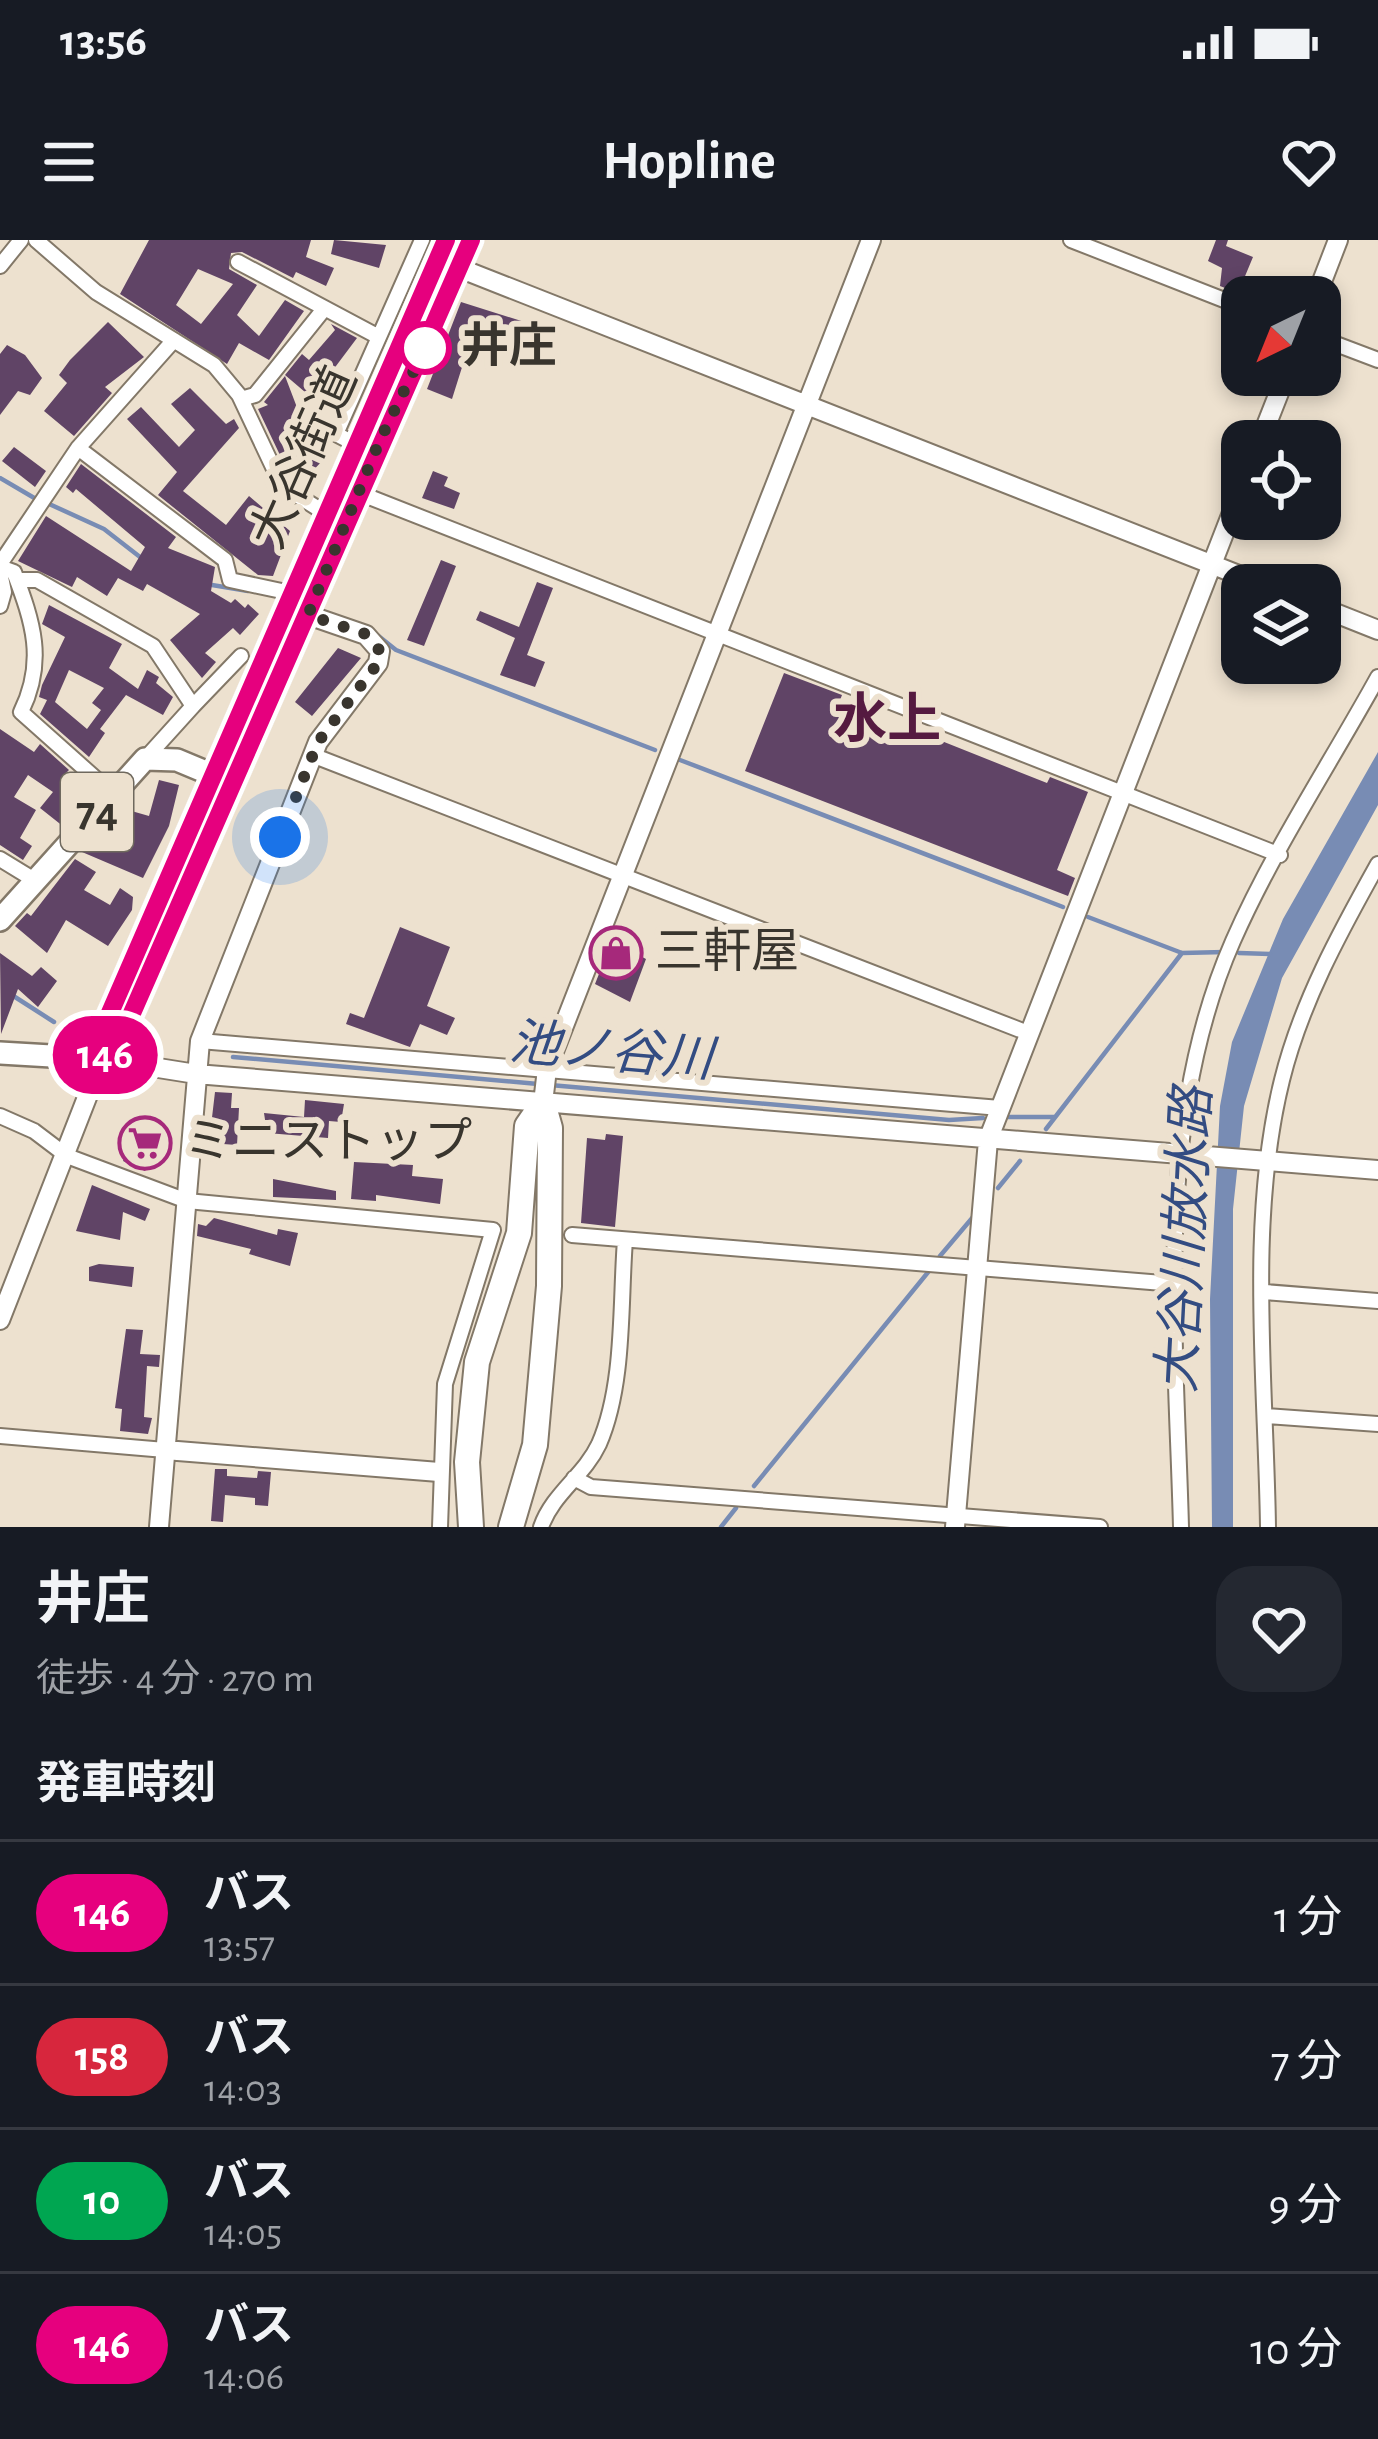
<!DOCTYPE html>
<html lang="ja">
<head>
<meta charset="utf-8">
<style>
  :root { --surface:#171b24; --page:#242831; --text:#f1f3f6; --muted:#9ea1a6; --line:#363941 }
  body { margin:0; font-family:"Alegreya Sans","Noto Sans JP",sans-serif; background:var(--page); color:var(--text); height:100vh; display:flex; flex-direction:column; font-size:45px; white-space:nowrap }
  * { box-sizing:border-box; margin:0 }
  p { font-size:39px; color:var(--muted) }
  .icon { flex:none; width:66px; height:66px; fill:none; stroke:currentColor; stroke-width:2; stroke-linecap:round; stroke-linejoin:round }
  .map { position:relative; height:1287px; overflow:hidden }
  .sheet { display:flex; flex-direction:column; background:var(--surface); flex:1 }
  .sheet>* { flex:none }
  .badge { padding:0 24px; border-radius:39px; font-size:42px; line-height:78px }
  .needle { width:78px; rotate:223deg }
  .tools { position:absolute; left:1221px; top:36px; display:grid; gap:24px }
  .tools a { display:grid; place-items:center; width:120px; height:120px; border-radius:24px; background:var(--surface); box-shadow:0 6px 18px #0003; font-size:60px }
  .you { position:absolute; width:60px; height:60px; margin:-30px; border:9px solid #fff; border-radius:50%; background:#1a73e8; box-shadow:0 0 0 18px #1a73e833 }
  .map>.badge { position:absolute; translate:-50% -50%; box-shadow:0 0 0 6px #fff }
  h2 { padding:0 36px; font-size:45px; line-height:108px }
  .round { display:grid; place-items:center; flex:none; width:126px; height:126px; border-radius:36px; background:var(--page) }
  .summary { display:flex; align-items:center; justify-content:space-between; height:204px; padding:0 36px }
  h1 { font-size:57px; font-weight:700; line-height:90px }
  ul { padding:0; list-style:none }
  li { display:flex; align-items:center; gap:36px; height:144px; padding:0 36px; border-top:3px solid var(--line) }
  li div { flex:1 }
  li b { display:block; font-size:45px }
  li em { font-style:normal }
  li .badge { min-width:132px; font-weight:700; text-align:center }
  .status { display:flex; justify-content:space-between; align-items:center; height:84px; padding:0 60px; background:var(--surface); direction:ltr }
  .status svg { height:33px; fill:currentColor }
  header { display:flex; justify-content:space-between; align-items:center; height:156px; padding:0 36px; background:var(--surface); font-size:54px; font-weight:700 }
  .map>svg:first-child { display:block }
  .water { fill:#788cb4 }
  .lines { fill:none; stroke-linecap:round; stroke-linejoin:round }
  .stream { stroke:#788cb4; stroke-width:4.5 }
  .building { fill:#604466; fill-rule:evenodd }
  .street-casing { stroke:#837868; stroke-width:18 }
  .secondary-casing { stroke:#837868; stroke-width:22 }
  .primary-casing { stroke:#837868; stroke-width:26 }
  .highway-casing { stroke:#837868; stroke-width:28 }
  .street { stroke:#fff; stroke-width:14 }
  .secondary { stroke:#fff; stroke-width:18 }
  .primary { stroke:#fff; stroke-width:21 }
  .highway { stroke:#fff; stroke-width:24 }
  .line-casing { stroke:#fff; stroke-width:27 }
  .line { stroke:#e6007e; stroke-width:18 }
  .walk { stroke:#39352e; stroke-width:12; stroke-dasharray:0 21.6 }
  .stop-dot { fill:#fff; stroke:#e6007e; stroke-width:6 }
  .labels { text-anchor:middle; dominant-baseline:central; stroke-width:12; stroke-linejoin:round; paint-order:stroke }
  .shield { fill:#ede1cf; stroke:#6f695e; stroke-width:3 }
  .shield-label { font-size:45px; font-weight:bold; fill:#39352e }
  .stop-label { font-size:48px; font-weight:bold; fill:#39352e; stroke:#ede1cf; text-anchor:start }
  .street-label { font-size:48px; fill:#39352e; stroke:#ede1cf }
  .poi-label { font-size:48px; fill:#39352e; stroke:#ede1cf; text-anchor:start }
  .water-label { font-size:51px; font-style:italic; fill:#334c82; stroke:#ede1cf }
  .quarter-label { font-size:54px; font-weight:bold; fill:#551a40; stroke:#ede1cf }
</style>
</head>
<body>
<div class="status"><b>13:56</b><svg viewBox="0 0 49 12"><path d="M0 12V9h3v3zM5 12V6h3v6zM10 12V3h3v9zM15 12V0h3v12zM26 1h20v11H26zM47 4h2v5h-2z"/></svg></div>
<header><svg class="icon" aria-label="menu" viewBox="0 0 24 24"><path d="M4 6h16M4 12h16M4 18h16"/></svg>Hopline<svg class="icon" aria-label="heart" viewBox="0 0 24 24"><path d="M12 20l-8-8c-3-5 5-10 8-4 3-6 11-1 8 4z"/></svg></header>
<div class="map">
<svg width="1378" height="1287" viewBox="0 0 1378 1287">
  <rect width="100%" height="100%" fill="#ede1cf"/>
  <!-- water -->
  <path class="water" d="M1378,512v53l-96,173 -38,128 -11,103v318h-21l-2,-228 10,-193 12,-64 51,-123z"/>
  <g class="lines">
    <!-- stream -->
    <path class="stream" d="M0,238l36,21
      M47,263l57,26 36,28
      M212,345l36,6
      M376,394l20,16 259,100
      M680,520l383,147
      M1088,677l94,36 43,-1
      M1239,713l31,1
      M15,757l39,25
      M233,817l305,27
      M550,845l399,35 34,-2
      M1001,877h54
      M1046,889l136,-176
      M998,948l22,-27
      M940,1016l33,-39
      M754,1246l175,-215
      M721,1287l15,-19"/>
  </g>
  <!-- building -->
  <path class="building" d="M149,0h162l-5,17 28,11 -8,18 -30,-14 -3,6 -51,-26 -11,1 -2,16 28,16 -20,30 22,21 26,-36 19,11 -35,49 -30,-17 -12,21 -107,-70zM198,29l35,15 -32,40 -25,-19z
    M334,0l52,5 -7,23 -48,-14z
    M1216,0h12l-2,6 27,11 -15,36 -18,-7 2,-18 -14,-7z
    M461,62l73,23 -8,19 -51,-18 -23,73 -25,-10z
    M108,82l36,35 -39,30 7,6 -38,43 -30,-25 23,-28 -8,-8 11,-15z
    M331,84l26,14 -45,60 -27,-23 17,-21 7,6 26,-30z
    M7,105l18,10 17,23 -12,17 -12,-4 -18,24v-61z
    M285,136l29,76 11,6 -24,25 -12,-9 -31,-65 10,-4 -4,-3z
    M190,148l36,36 8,-5 5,9 -56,63 43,34 23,-29 41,35 -17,45 -15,-1 -100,-80 19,-23 -50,-53 14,-12 38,40 16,-17 -24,-26z
    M14,207l32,24 -11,16 -33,-26z
    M81,224l95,73 -8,11 47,19 -4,24 20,12 4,-4 10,9 3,-4 11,10 -19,21 -7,-7 -28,25 11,9 -14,16 -32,-38 30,-26 -53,-30 -4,7 -25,-13 -11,18 -30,-19 -5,10 -54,-26 28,-45 85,55 14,-24 -69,-58 -3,4 -7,-6z
    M433,231l15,6 -4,9 16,7 -6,16 -32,-11z
    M441,320l15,6 -32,80 -17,-6z
    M537,342l16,6 -26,67 18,7 -10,25 -35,-12 15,-37 -39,-18 4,-9 39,16z
    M49,365l73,39 -13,24 29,21 9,-19 12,7 -3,6 17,14 -10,18 -37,-20 -26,34 5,4 -16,24 -49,-43 7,-14 -8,-3 3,-12 23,-48 -23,-13zM69,430l35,18 -12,15 9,7 -14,19 -32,-27z
    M338,408l23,10 -49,58 -17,-14z
    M784,433l58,22 -7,18 64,27 5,-14 143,57 3,-6 38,15 -31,78 18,8 -7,18 -323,-125z
    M0,489l34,23 6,-8 29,26 -5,5 28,20 -28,32 -24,-19 13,-16 -25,-17 -14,22 22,13 -16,28 12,8 -9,14 -23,-15z
    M159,540l20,5 -10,41 -26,52 -61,-26 11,-13 6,5 6,-19 16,-17 28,8z
    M75,619l21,13 -12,18 26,15 10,-17 13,9 -1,13 -24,36 -42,-26 -19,33 -32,-27 12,-13 4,3z
    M400,687l50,20 -23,59 28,12 -8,17 -27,-11 -10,23 -64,-23 4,-11 14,5z
    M612,701l34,18 -16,43 -35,-18z
    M0,713l32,23 9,-9 16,14 -19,26 -20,-18 -17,45z
    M215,852l17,1 -1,15h8l-2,37 -28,-2z
    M305,860l39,4 -3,18 -12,-1 -1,17 -61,-5 -3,-20 40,4z
    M143,880l21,11 -19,40 -22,-10z
    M606,894l17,2 -8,91 -34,-4 6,-85 18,2z
    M354,922l59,3 -1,11 31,3 -3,25 -64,-9v6l-25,-2z
    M273,939l63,12v9l-63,-3z
    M92,945l58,24 -5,12 -22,-9 -3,28 -44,-9z
    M214,978l63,17 1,-6 20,4 -8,33 -41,-12 2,-5 -54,-13 1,-12 8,2z
    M99,1024l35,3 -2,20 -43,-6v-14z
    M126,1089l17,1 -3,24 20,1 -1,12 -12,-1 -3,51 8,1 -4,16 -28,-3 2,-22 -7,-1z
    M215,1229h12v7l30,2 1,-7 13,1 -3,34 -13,-1v-7l-30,-3 -2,27 -12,-1z"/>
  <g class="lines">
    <!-- street casing -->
    <g class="street-casing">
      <path id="street" d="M36,0l60,52 118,73 25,30 43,91 48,30
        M1071,0l171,67
        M238,22l139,74
        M0,26l21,-26
        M1320,98l58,22
        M241,159l14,-4 69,-86
        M357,205l-21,-11 86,-194
        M78,208l147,112 5,20 61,13
        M359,253l921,362
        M0,324l78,-116 96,-108
        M0,327l14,5c19,50 32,89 7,140l92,82
        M0,332l4,20 -4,14
        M17,340h20l116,66 40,60 -48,53
        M193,466l48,-50
        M312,515l716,278
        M0,619l36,22
        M200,801l800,67
        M0,876l34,15 33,25 120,45 306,29 -48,154 -5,143
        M572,995l603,49
        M1265,1052l113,9
        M1267,1176l111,8
        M0,1196l165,14
        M574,1238l17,9 509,40
        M541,1287c12,-34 43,-51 58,-83 26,-60 21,-140 26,-204
        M1181,1287c-5,-193 -28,-404 52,-586 40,-91 97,-177 145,-264
        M1268,1287c-2,-144 -21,-307 14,-447 19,-77 58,-148 96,-216"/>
    </g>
    <!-- secondary casing -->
    <g class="secondary-casing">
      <path id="secondary" d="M459,28l805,317
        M1316,57l22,-57
        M1260,201l26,-66
        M1320,367l58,23
        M543,863l4,-34 324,-829
        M0,1080l102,-261 94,15 1182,96
        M165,1210l274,22
        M159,1287l41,-486 118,-299 60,-79 2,-12 -14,-16 -58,-20
        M955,1287l33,-387 254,-653"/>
    </g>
    <!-- primary casing -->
    <g class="primary-casing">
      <path id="primary" d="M0,680l145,-161 32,1 36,15
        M0,813l102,6
        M102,818l4,-36 340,-782
        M102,819l27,-39 342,-780"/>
    </g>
    <!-- highway casing -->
    <g class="highway-casing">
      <path id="highway" d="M471,1287l-4,-65 10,-100 42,-129 8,-107 16,-23
        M511,1287l24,-82 14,-159 1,-158 -7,-25"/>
    </g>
    <!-- street -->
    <use href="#street" class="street"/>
    <!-- secondary -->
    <use href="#secondary" class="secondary"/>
    <!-- primary -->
    <use href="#primary" class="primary"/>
    <!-- highway -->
    <use href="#highway" class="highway"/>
  </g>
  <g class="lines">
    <!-- line casing -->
    <g class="line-casing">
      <path id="line" d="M446,0l-340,782 -4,37 27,-39 342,-780"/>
    </g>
    <!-- line -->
    <use href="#line" class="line"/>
    <!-- walk -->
    <path class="walk" d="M280,597l38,-95 60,-79 2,-12 -14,-17 -58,-19 72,-175 45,-92"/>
  </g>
  <!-- icons -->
  <defs>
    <g id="shop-ring" transform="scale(2.7)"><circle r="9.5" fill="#ede1cf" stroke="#a6297b" stroke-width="1.5"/><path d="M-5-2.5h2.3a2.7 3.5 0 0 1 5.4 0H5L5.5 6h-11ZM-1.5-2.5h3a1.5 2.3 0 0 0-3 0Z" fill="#a6297b"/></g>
    <g id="supermarket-ring" transform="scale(2.7)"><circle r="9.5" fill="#ede1cf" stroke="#a6297b" stroke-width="1.5"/><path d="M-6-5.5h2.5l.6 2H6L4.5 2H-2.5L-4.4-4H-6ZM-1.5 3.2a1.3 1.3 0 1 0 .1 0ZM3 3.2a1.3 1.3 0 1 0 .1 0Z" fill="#a6297b"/></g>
  </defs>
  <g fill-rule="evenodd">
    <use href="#shop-ring" x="616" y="713"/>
    <use href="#supermarket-ring" x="145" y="903"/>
  </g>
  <!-- markers -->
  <circle class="stop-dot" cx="425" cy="108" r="24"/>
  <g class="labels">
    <!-- shield labels -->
    <rect class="shield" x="61" y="533" width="72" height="78" rx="9"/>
    <g class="shield-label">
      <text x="97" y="572">74</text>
    </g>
    <!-- stop labels -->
    <g class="stop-label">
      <text x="461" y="108">井庄</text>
    </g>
    <!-- street labels -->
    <g class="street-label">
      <text transform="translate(305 218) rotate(-66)">大谷街道</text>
    </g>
    <!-- poi labels -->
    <g class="poi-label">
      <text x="655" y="713">三軒屋</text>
      <text x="184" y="903">ミニストップ</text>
    </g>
    <!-- water labels -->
    <g class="water-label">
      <text transform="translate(611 812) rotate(5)">池ノ谷川</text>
      <text transform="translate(1186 1000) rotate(-87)">大谷川放水路</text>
    </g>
    <!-- quarter labels -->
    <g class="quarter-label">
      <text x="887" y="481">水上</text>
    </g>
  </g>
</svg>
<div class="tools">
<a><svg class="needle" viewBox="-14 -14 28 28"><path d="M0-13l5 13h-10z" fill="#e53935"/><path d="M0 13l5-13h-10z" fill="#9ea1a6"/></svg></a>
<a><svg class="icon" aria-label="locate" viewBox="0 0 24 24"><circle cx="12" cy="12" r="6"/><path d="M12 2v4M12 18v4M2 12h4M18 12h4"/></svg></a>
<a><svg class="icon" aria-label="layers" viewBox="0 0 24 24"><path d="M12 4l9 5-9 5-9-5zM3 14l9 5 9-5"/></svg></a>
</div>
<div class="you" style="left:280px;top:597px"></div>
<b class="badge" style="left:105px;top:815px;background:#e6007e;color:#fff">146</b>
</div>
<section class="sheet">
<div class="summary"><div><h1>井庄</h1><p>徒歩 · 4 分 · 270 m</p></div><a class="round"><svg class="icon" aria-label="heart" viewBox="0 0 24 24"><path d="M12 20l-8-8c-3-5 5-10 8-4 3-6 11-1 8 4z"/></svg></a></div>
<h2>発車時刻</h2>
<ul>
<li><span class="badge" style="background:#e6007e;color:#fff">146</span><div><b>バス</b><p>13:57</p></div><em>1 分</em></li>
<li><span class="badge" style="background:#d7263d;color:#fff">158</span><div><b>バス</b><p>14:03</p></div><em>7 分</em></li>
<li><span class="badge" style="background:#00a651;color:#fff">10</span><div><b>バス</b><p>14:05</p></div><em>9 分</em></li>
<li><span class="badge" style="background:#e6007e;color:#fff">146</span><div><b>バス</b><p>14:06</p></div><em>10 分</em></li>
</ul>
</section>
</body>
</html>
